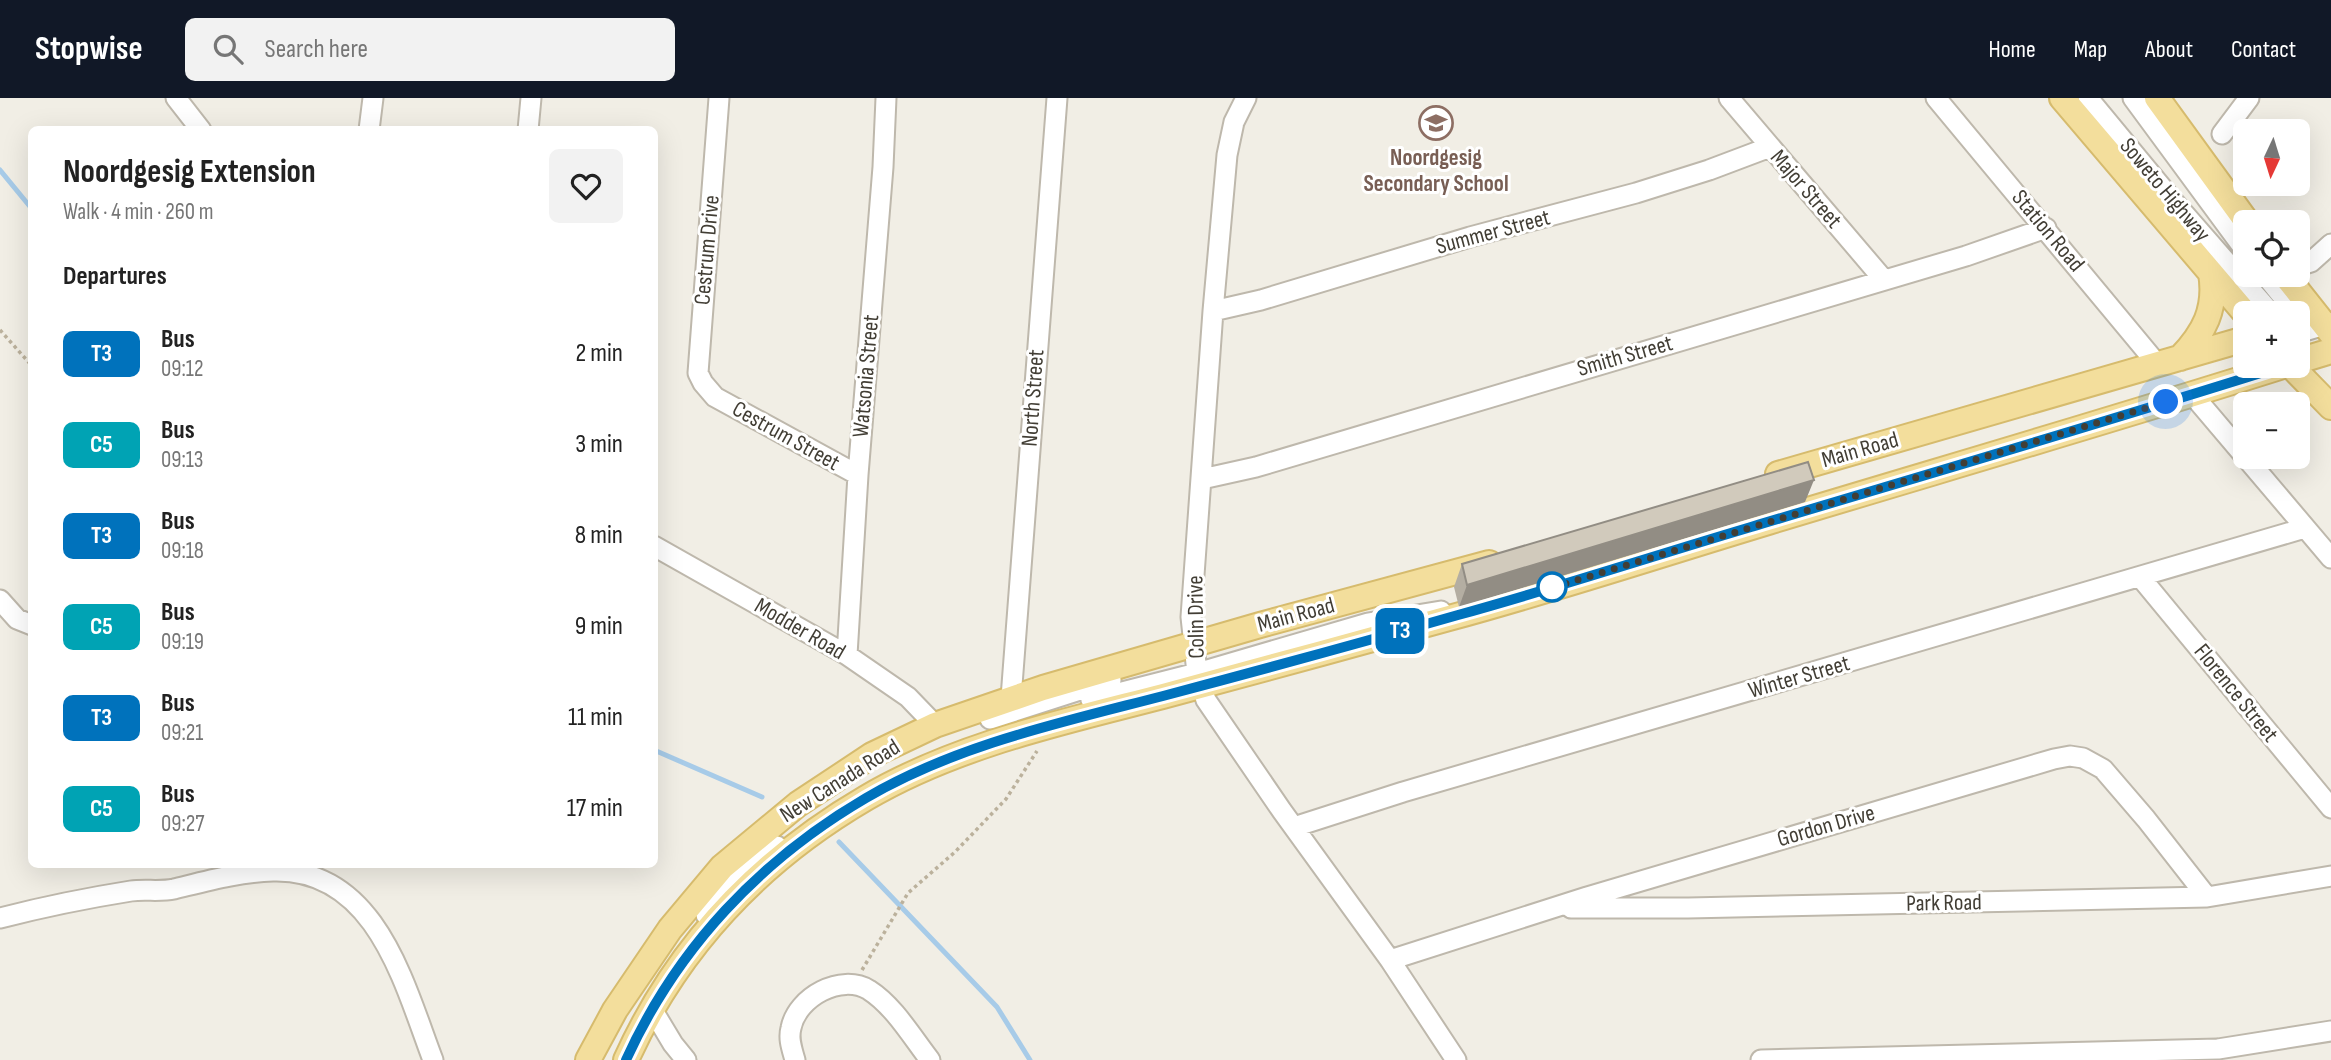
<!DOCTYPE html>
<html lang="en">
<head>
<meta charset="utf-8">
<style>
  :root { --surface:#fff; --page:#f2f2f2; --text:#222; --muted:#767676; --accent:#111827 }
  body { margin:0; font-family:"Sofia Sans Condensed",sans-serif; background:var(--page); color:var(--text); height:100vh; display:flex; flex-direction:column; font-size:26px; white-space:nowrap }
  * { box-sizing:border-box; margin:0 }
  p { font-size:23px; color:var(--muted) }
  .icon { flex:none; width:38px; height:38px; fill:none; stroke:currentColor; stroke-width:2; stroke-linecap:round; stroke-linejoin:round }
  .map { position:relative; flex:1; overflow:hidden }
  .panel { position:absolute; left:28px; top:28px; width:630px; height:742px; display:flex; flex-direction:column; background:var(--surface); border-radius:10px; box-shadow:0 7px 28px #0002 }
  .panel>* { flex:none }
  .badge { padding:0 14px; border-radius:10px; font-size:24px; line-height:46px }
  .needle { width:46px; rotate:184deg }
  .controls { position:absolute; left:2233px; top:21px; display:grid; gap:14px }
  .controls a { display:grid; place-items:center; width:77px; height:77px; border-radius:10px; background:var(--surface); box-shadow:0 7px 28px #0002; font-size:35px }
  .you { position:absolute; width:35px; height:35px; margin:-18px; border:5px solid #fff; border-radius:50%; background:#1a73e8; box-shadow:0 0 0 10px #1a73e833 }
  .map>.badge { position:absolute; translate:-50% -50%; box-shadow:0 0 0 4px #fff }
  h2 { padding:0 35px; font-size:26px; line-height:63px }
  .round { display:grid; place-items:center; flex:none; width:74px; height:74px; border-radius:10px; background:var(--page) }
  .summary { display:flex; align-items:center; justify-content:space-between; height:119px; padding:0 35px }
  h1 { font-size:33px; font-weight:700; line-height:52px }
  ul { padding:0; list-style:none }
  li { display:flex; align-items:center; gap:21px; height:91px; padding:0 35px }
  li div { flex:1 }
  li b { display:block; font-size:26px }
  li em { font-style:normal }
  li .badge { min-width:77px; font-weight:700; text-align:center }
  header { display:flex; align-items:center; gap:42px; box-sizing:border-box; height:98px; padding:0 35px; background:var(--accent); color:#fff }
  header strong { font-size:33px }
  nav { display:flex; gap:38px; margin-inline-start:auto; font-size:24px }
  .search { width:490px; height:63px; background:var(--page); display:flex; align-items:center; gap:18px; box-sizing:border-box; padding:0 24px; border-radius:10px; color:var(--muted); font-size:26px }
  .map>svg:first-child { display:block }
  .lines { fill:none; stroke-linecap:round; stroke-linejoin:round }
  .stream { stroke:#a7cbe8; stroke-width:5 }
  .minor-casing { stroke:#beb8ac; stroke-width:23 }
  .major-casing { stroke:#d6bb6d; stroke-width:28 }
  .path { stroke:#bbb19c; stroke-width:3.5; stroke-dasharray:3.5 3.5; stroke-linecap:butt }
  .minor { stroke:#fff; stroke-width:19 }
  .major { stroke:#f3de9c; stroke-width:24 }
  .wall { fill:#b4aea2 }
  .shaded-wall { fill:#928d84 }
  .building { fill:#d1cabc; stroke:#928d84; stroke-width:2 }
  .line-casing { stroke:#fff; stroke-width:16 }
  .line { stroke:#0072bc; stroke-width:10 }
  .walk { stroke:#423e35; stroke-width:7; stroke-dasharray:0 12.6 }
  .stop-dot { fill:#fff; stroke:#0072bc; stroke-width:3.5 }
  .labels { text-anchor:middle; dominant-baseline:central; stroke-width:6; stroke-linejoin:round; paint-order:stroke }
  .education-label { font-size:23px; font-weight:bold; fill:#785e54; stroke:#fff }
  .street-label { font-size:23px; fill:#423e35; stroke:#fff }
</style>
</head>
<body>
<header>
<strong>Stopwise</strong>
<div class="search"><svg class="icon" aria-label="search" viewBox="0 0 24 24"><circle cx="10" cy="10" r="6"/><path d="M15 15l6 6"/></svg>Search here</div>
<nav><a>Home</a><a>Map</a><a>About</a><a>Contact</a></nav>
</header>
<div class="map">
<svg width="2331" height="962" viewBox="0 0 2331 962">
  <rect width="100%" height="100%" fill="#f1eee5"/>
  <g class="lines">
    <!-- stream -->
    <path class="stream" d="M0,72l32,39
      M654,652l108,47
      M839,744l158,165 33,53"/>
    <!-- minor casing -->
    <g class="minor-casing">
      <path id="minor" d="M176,0l25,32
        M719,0l-21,275 5,10 12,14 143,78
        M1246,0l-12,24 -7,33 -14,156 -22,306 6,56 9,27 76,111 108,149 66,100
        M1729,0l155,182
        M1936,0l222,267
        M2088,0l86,104 97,111
        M2133,0l112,152
        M369,32l4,-32
        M528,32l3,-32
        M2222,36l27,-36
        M2298,168l13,-4 20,-18
        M2265,177l31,38
        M1213,213l48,-11 209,-63 166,-44 73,-23 61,-23
        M2298,235l33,-10
        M2192,296l139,164
        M1202,381l54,-12 710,-211 80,-28
        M654,448l193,109 61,42 27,28
        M2141,480l190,230
        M0,502l17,19 15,6
        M847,557l11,-180 25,-308 3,-69
        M1011,600l46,-600
        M1091,602l106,-27 171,-50 73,-12
        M990,621l121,-39
        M1294,729l109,-35 902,-264
        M1571,810h117l519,-11 124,-21
        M706,817l30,-33 41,-36
        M0,820c43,-11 87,-20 131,-27 14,-2 29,1 43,-2 33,-8 65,-17 99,-18 103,-3 131,113 160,189
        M1390,862l197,-63 467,-138 16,-3 13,2 20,11 43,50 61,78
        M652,911l21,35 13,16
        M795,962c-3,-11 -7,-21 -4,-32 6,-31 50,-55 78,-38 25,16 43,47 61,70
        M1761,962l457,-11 113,-18"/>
    </g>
    <!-- major casing -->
    <g class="major-casing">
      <path id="major" d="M2062,0l183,215
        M2157,0l90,124
        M2285,177l46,58
        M2180,260c24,-25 37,-49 31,-85
        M2298,263l33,-10
        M2291,268l40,41
        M1778,376l467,-135
        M588,962l27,-50 55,-81 52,-62 76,-63 74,-49 63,-30 108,-37 217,-63 229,-62
        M626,962c51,-113 134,-200 240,-262 90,-53 197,-76 297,-102 95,-25 191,-52 286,-78 107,-29 213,-64 319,-96 172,-52 344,-102 515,-156"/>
    </g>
    <!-- path -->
    <path class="path" d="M0,232l32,36
      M862,872l46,-77 47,-41 51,-53 31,-48"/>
    <!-- minor -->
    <use href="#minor" class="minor"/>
    <!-- major -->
    <use href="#major" class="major"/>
  </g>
  <!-- wall -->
  <path class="wall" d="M1805,404l-346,105 -5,-20 8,-23z"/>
  <!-- shaded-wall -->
  <path class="shaded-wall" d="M1814,382l-9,22 -346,105 8,-22z"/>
  <!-- building -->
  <path class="building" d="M1808,364l6,18 -347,105 -5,-21z"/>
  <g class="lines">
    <!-- line casing -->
    <g class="line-casing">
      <path id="line" d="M626,962c51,-112 134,-200 240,-262 90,-53 197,-76 297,-102 98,-26 197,-53 295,-81 98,-27 195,-59 293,-88 177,-53 355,-105 532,-161"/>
    </g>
    <!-- line -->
    <use href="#line" class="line"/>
    <!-- walk -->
    <path class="walk" d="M1552,489l-11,4 625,-189"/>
  </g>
  <!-- icons -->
  <defs>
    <g id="school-ring" transform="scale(1.75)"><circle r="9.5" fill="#fff" stroke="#8d6e63" stroke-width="1.5"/><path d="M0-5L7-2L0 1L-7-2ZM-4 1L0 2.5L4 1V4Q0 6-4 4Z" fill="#8d6e63"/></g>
  </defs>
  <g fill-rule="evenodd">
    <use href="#school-ring" x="1436" y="25"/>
  </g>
  <!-- markers -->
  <circle class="stop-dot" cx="1552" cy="489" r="14"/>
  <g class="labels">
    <!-- education labels -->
    <g class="education-label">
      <text x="1436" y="60">Noordgesig<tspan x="1436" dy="26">Secondary School</tspan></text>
    </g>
    <!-- street labels -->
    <g class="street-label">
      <text transform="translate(1806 91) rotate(49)">Major Street</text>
      <text transform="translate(2165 92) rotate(50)">Soweto Highway</text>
      <text transform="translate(2048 133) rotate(50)">Station Road</text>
      <text transform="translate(1493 134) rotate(-15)">Summer Street</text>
      <text transform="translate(707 152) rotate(-85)">Cestrum Drive</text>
      <text transform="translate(1625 258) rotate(-16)">Smith Street</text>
      <text transform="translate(866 278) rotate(-85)">Watsonia Street</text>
      <text transform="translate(1033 300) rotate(-86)">North Street</text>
      <text transform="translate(786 338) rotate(29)">Cestrum Street</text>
      <text transform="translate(1860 352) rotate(-16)">Main Road</text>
      <text transform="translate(1296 517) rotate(-15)">Main Road</text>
      <text transform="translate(1196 519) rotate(-91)">Colin Drive</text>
      <text transform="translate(800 531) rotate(30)">Modder Road</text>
      <text transform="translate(1799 579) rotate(-16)">Winter Street</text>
      <text transform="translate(2236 595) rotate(51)">Florence Street</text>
      <text transform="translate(840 683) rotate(-32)">New Canada Road</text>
      <text transform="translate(1826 728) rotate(-16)">Gordon Drive</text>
      <text transform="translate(1944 805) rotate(-1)">Park Road</text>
    </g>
  </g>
</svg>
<div class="controls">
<a><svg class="needle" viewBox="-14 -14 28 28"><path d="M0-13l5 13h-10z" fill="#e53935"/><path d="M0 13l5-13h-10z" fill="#767676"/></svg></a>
<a><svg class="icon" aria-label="locate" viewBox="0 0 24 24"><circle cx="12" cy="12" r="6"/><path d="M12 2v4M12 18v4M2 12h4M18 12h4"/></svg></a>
<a>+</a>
<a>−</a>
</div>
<div class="you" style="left:2166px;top:304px"></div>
<b class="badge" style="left:1400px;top:533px;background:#0072bc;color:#fff">T3</b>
<section class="panel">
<div class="summary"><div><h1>Noordgesig Extension</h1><p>Walk · 4 min · 260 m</p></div><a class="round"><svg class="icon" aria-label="heart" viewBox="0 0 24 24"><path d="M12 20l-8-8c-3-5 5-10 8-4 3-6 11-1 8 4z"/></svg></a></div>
<h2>Departures</h2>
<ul>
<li><span class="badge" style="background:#0072bc;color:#fff">T3</span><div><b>Bus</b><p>09:12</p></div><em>2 min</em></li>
<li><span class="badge" style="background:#00a3b4;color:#fff">C5</span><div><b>Bus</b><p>09:13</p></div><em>3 min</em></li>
<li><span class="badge" style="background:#0072bc;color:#fff">T3</span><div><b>Bus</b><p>09:18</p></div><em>8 min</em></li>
<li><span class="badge" style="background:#00a3b4;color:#fff">C5</span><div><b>Bus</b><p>09:19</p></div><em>9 min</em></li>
<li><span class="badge" style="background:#0072bc;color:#fff">T3</span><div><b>Bus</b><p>09:21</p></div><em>11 min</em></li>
<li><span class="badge" style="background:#00a3b4;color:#fff">C5</span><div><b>Bus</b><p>09:27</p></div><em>17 min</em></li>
</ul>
</section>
</div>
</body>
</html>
